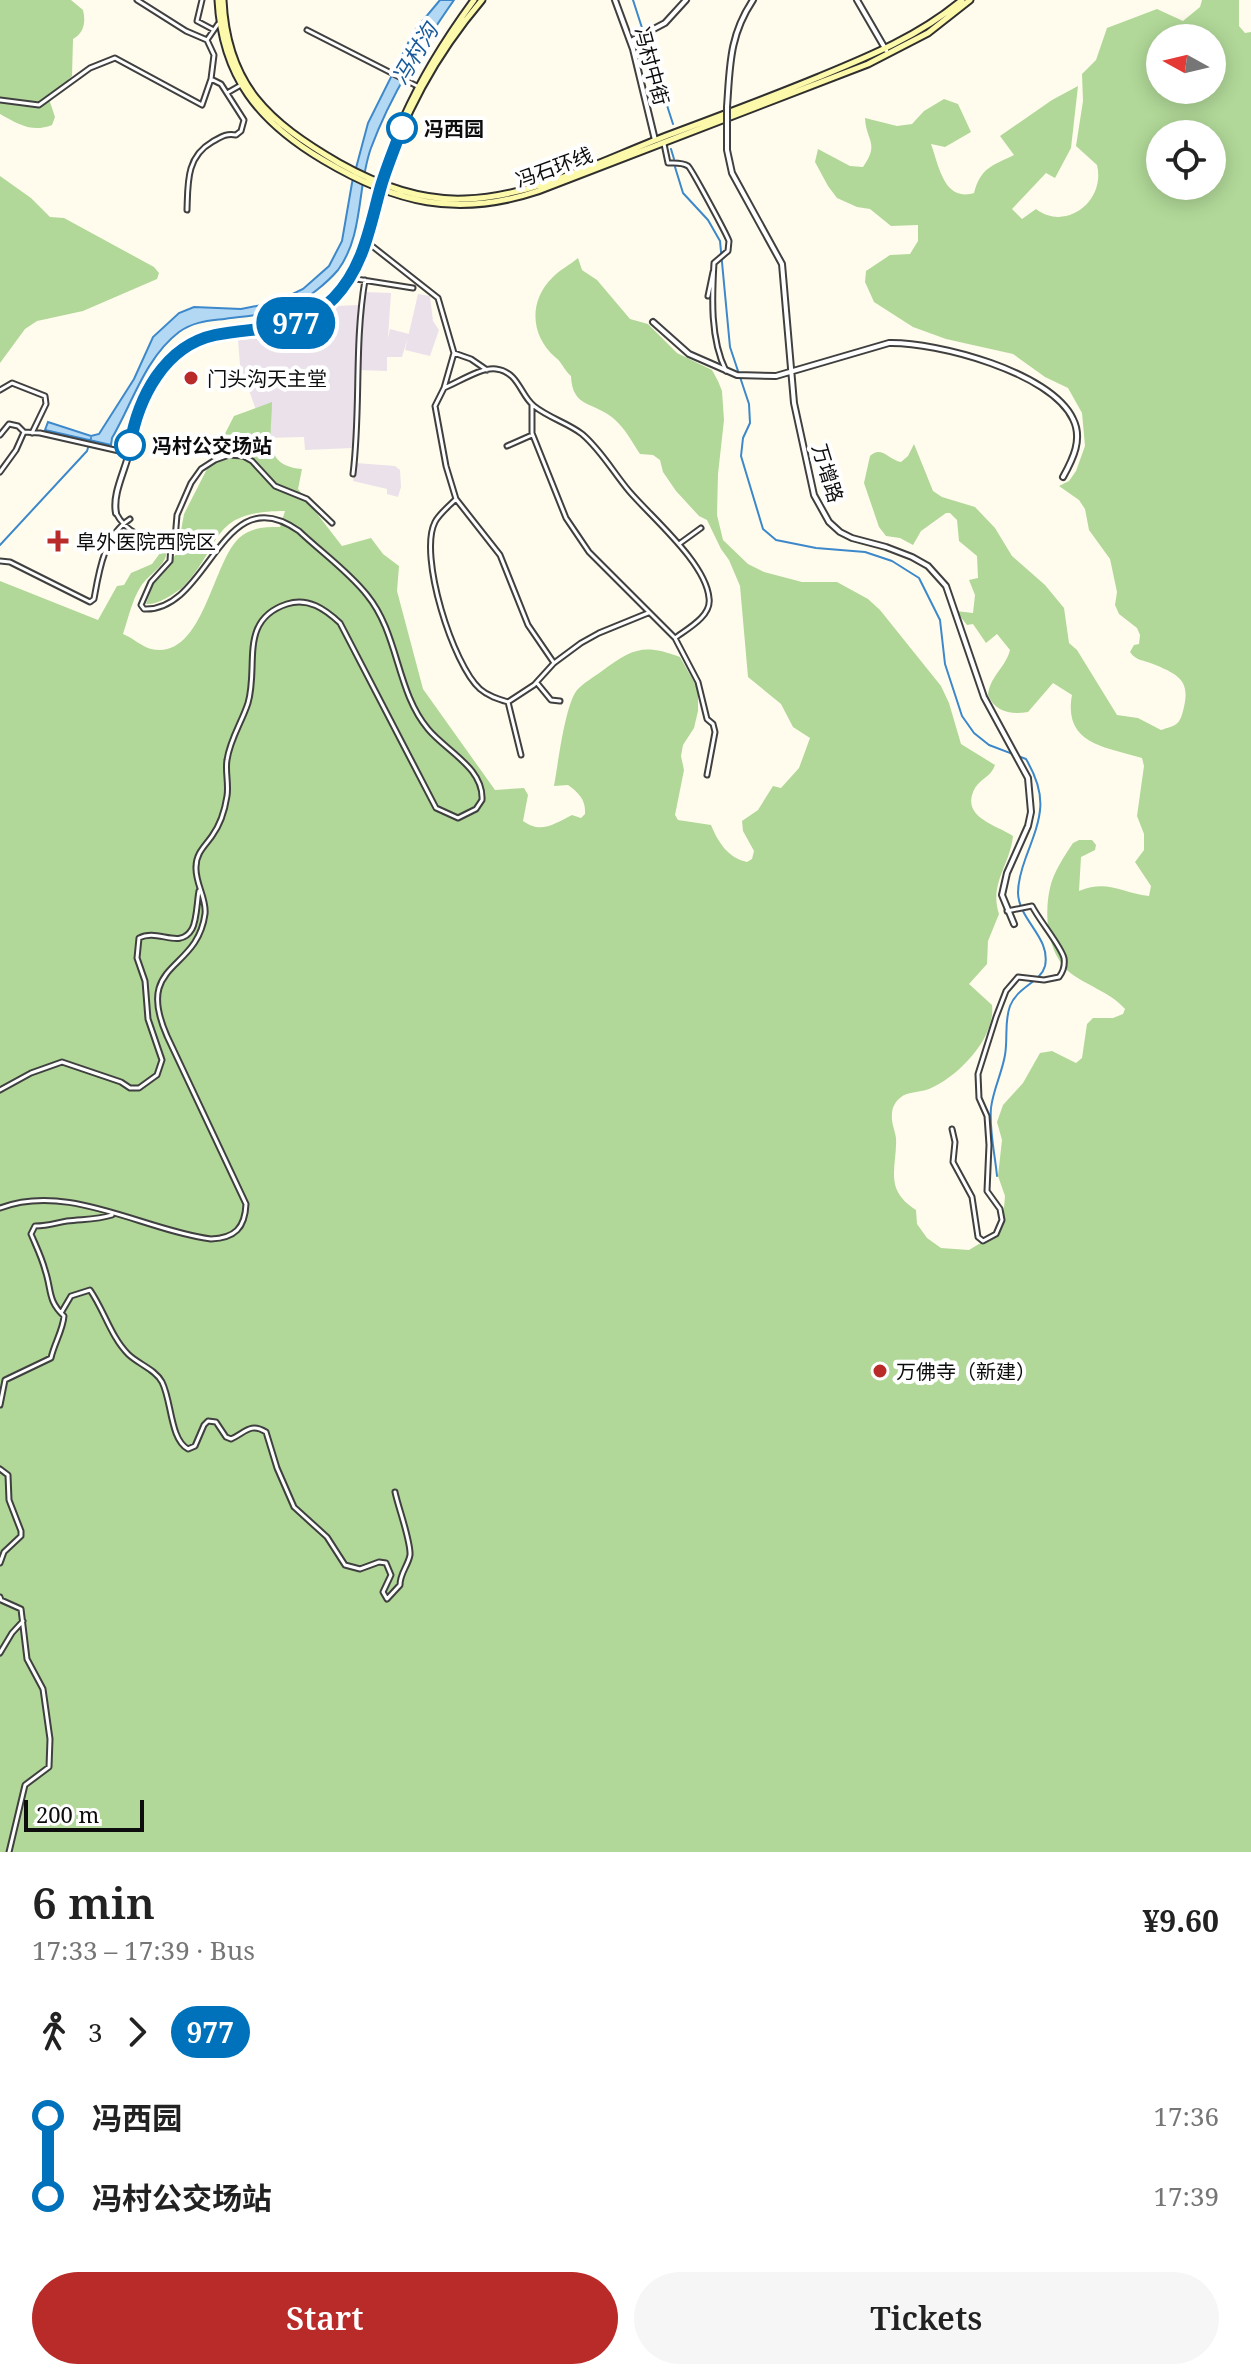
<!DOCTYPE html>
<html lang="en">
<head>
<meta charset="utf-8">
<style>
  :root { --surface:#fff; --page:#f6f6f6; --text:#222; --muted:#767676; --accent:#b92b28 }
  body { margin:0; font-family:"Noto Serif","Noto Sans SC",serif; background:var(--page); color:var(--text); height:100vh; display:flex; flex-direction:column; font-size:30px; white-space:nowrap }
  * { box-sizing:border-box; margin:0 }
  p { font-size:26px; color:var(--muted) }
  .icon { flex:none; width:44px; height:44px; fill:none; stroke:currentColor; stroke-width:2; stroke-linecap:round; stroke-linejoin:round }
  .map { position:relative; height:1852px; overflow:hidden }
  .details { display:flex; flex-direction:column; background:var(--surface); flex:1 }
  .details>* { flex:none }
  .badge { padding:0 16px; border-radius:26px; font-size:28px; line-height:52px }
  .needle { width:52px; rotate:278deg }
  .buttons { position:absolute; left:1146px; top:24px; display:grid; gap:16px }
  .buttons a { display:grid; place-items:center; width:80px; height:80px; border-radius:50%; background:var(--surface); box-shadow:0 4px 20px #0003; font-size:40px }
  .scale { position:absolute; left:24px; bottom:20px; width:120px; box-sizing:border-box; padding-left:8px; border:4px solid #0d0d0d; border-top:0; font-size:22px; line-height:28px; white-space:nowrap; color:#0d0d0d; -webkit-text-stroke:6px #fff; paint-order:stroke }
  .map>.badge { position:absolute; translate:-50% -50%; box-shadow:0 0 0 4px #fff }
  .legs { display:flex; align-items:center; gap:12px; height:88px; padding:0 32px; font-size:26px }
  .legs p { margin-inline-start:auto }
  .headline { display:flex; align-items:center; justify-content:space-between; height:136px; padding:0 32px }
  h1 { font-size:44px; font-weight:600; line-height:60px }
  .primary-button { display:flex; gap:16px; margin-top:auto; padding:16px 32px }
  .primary-button a { flex:1; height:92px; border-radius:48px; background:var(--accent); color:#fff; font-size:32px; font-weight:600; line-height:92px; text-align:center }
  .primary-button a+a { background:var(--page); color:var(--text) }
  ul { padding:0 32px; list-style:none }
  li { display:flex; align-items:center; gap:28px; height:80px; font-size:30px }
  li i { display:grid; place-items:center; width:12px; height:100%; margin:0 10px; background:currentColor }
  li i::after { content:''; width:20px; height:20px; margin:-10px; border:6px solid; border-radius:50%; background:var(--surface) }
  li p { margin-inline-start:auto }
  li:first-child i { background:linear-gradient(#0000 50%,currentColor 0) }
  li:last-child i { background:linear-gradient(currentColor 50%,#0000 0) }
  .map>svg:first-child { display:block }
  .industrial { fill:#ebe1eb }
  .forest { fill:#b1d898; fill-rule:evenodd }
  .water { fill:#b3d8f4; stroke:#3c88ca; stroke-width:2 }
  .lines { fill:none; stroke-linecap:round; stroke-linejoin:round }
  .stream { stroke:#3c88ca; stroke-width:2 }
  .minor-casing { stroke:#404040; stroke-width:7 }
  .tertiary-casing { stroke:#404040; stroke-width:8 }
  .secondary-casing { stroke:#2f2f2f; stroke-width:9 }
  .minor { stroke:#fff; stroke-width:3 }
  .tertiary { stroke:#fff; stroke-width:4 }
  .secondary { stroke:#fdf9aa; stroke-width:5 }
  .tertiary-bridge-casing { stroke:#404040; stroke-width:8; stroke-linecap:butt }
  .tertiary-bridge { stroke:#fff; stroke-width:4 }
  .line-1-casing { stroke:#fff; stroke-width:18 }
  .line-1 { stroke:#0072bc; stroke-width:12 }
  .stop-1-dot { fill:#fff; stroke:#0072bc; stroke-width:4 }
  .poi-dot { fill:#b92b28; stroke:#fff; stroke-width:3 }
  .labels { text-anchor:middle; dominant-baseline:central; stroke-width:8; stroke-linejoin:round; paint-order:stroke }
  .street-label { font-size:20px; fill:#0d0d0d; stroke:#fff }
  .stop-label { font-size:20px; font-weight:bold; fill:#0d0d0d; stroke:#fff; text-anchor:start }
  .poi-label { font-size:20px; fill:#0d0d0d; stroke:#fff; text-anchor:start }
  .water-label { font-size:22px; font-style:italic; fill:#195a9b; stroke:#fff }
</style>
</head>
<body>
<div class="map">
<svg width="1251" height="1852" viewBox="0 0 1251 1852">
  <rect width="100%" height="100%" fill="#fffced"/>
  <!-- industrial -->
  <path class="industrial" d="M364,292l27,1 -3,45 2,-9 19,5 -7,23h-15v14l-28,-1z
    M418,294l12,2 3,25 6,9 -9,26 -25,-6z
    M358,305l-5,143 -48,2 -1,-13 -38,1 -26,-73 -2,-25 67,-6 1,-5 31,-23z
    M356,463l39,3 5,4 1,17 -3,10 -11,-3v-5l-34,-8z"/>
  <!-- forest -->
  <path class="forest" d="M0,0h71l12,10c3,12 1,23 -10,29l-1,37 -23,23 6,18 -3,8c-20,8 -34,-1 -52,-11z
    M1202,0h37v26l6,7 6,-1v1820h-1251v-1271l98,39 19,-34 7,-1 7,-12 21,-9 14,-19c5,19 -16,28 -25,41 -9,14 -13,33 -18,48 10,4 18,12 28,15 52,12 61,-86 88,-111 13,-11 26,-11 41,-11l5,-16c-77,0 -60,32 -103,77 -10,7 -24,17 -36,16l8,-22 23,-29 7,-39 50,-98 38,-14c0,32 -11,64 30,67l-4,20 44,57 29,-8 12,16 16,12 -2,25 26,98 72,101 29,-2 4,7 -5,26c18,13 31,3 49,-6l9,3 4,-4c1,-14 -6,-21 -17,-29l-14,1c4,-22 11,-81 23,-96 6,-7 17,-13 25,-19 30,-22 41,-28 78,-14l18,32v22l-4,17 -11,17 -2,11 3,14 -9,45 3,5 33,5c7,17 17,33 36,37l5,-3 2,-8 -11,-20 -1,-10 16,-11 15,-24 8,2 18,-20 11,-30 -17,-11 -12,-23 -33,-27 -8,-91 -11,-26 -8,-11 -14,-29 -8,-4 -23,-25 -13,-19 -3,-12 -7,-5 -13,-1c-8,-12 -15,-26 -27,-36 -19,-16 -41,-10 -42,-42 -7,-6 -9,-14 -16,-19 -24,-21 -27,-55 -3,-79 7,-8 18,-13 26,-20l4,12 15,10 33,39 18,5 29,29 35,17 6,11 4,10 2,29 -6,54 -1,41 6,25 25,24 16,8 38,10h35l31,17 12,11 61,76 8,17 12,41 34,21c-4,12 -14,13 -20,23 -16,29 22,37 38,48 -3,29 -24,48 -14,78l-11,27 -1,23 -18,20 23,21c4,33 -34,72 -63,84 -10,4 -22,2 -29,9 -5,4 -8,10 -8,16 -1,9 3,16 4,24 1,17 -5,34 0,50 4,10 12,17 20,22l1,14 10,14 14,10 28,2 28,-17 6,-13 2,-24 -7,-20 4,-36 -5,-18 6,-17 20,-22 17,-30 12,-2 24,12 6,-5 5,-34 6,-6h20l10,-4 2,-5c-16,-18 -39,-23 -57,-38 -21,-20 -24,-57 -18,-83 3,-15 15,-33 23,-45l6,-3h13l4,5 -1,5 -14,7 -2,34c29,-12 42,2 70,5l2,-10 -16,-24 9,-12v-16l-7,-18 7,-50 -2,-8c-37,-11 -79,-14 -70,-63l-19,-12 -25,29c-17,3 -33,0 -40,-17 2,-19 18,-28 22,-45l-13,-16 -11,9 -13,-19 -6,1 -11,-14 17,2 2,-18 -6,-15 9,-2 -1,-22 -18,-15 -2,-21 -7,-7h-4l-25,18 -8,14 -13,-7 -14,-2 -7,-9 -15,-44 6,-27c11,-11 19,4 31,6l7,-6 6,-12 19,47 9,6 33,10 20,21 17,28 33,29 19,23 5,35 8,7 40,65 21,3 23,12c15,-5 18,-4 22,-19 8,-30 -3,-36 -30,-47 -9,-4 -17,-3 -23,-12l4,-7 5,-1 1,-9 -3,-7 -18,-14 -4,-9 2,-13 -7,-33 -21,-29 -4,-21 -6,-9 -20,-14 10,-5 7,-10 9,-25 -3,-33 -14,-25 -23,-11 -32,-23 -67,-15 -33,-12 -39,-25 -9,-20 1,-11 24,-16 20,-1 8,-13v-16l-27,1 -21,-17 -13,-2 -20,-9 -9,-12 -13,-24 3,-13 32,17 13,1c17,-24 3,-26 2,-49l32,8 15,-2 12,-13 20,-12 14,5 13,28 -26,15 -14,-3c8,22 13,58 43,49 7,-26 18,-27 40,-38l-14,-19 52,-36 26,-14 -7,62 -16,30 -9,-5 -34,36 10,10 14,-10c30,23 70,-8 61,-44l-21,-19 7,-45 -1,-27 14,-14 11,-32 50,-19 26,12 17,-14zM1160,38h52v52h-52zM1160,134h52v52h-52z
    M0,176l31,22 19,19 14,1 90,49 5,6 -2,6 -74,32 -46,10 -12,8 -25,34z"/>
  <!-- water -->
  <path class="water" d="M440,0h14c-32,46 -63,94 -83,148 -14,38 -7,87 -33,122 -11,13 -32,30 -48,37 -16,7 -41,9 -59,11 -19,3 -35,2 -52,14 -34,26 -47,72 -67,106l-1,7 -66,-15 3,-8 43,14 8,-2 35,-55 19,-42 26,-24 15,-6 47,2 35,-7 27,-13 26,-23 13,-25 10,-58 16,-60 46,-92z"/>
  <g class="lines">
    <!-- stream -->
    <path class="stream" d="M633,0l40,124
      M671,149l3,10
      M675,167l8,26 25,27 12,21 10,106 19,57 1,19 -7,15 -2,18 22,73 13,11 40,8 49,4 27,9 27,17 21,42 5,44 17,52 12,17 15,12 37,14c23,39 15,58 0,98 -4,11 -8,24 -8,36 1,28 33,44 27,73 -4,16 -27,20 -35,40 -6,16 -2,32 -5,49 -3,18 -12,35 -14,53 -2,22 4,46 6,68
      M0,545l87,-94 4,-13"/>
    <!-- minor casing -->
    <g class="minor-casing">
      <path id="minor" d="M137,0l49,31 21,9 11,-16
        M202,0l-5,21 15,8
        M307,30l110,56
        M227,93l14,-8
        M0,100l39,5 51,-37 25,-10 87,47 9,-26
        M664,144l4,19c7,0 14,-1 20,3 3,2 38,67 41,75l-1,10 -14,12c-2,34 -4,76 12,108
        M187,210c1,-27 -1,-53 25,-68 9,-5 14,-9 24,-7l5,-4 3,-11 -23,-36 -10,-5 3,-24 -7,-15
        M367,242l71,56 16,55
        M350,278l63,10
        M708,296l5,-24
        M487,370l-16,-11 -17,-6 -10,35 -9,18 11,60 10,33 44,56 28,70 26,38
        M444,388c15,-6 37,-21 52,-19 23,3 24,26 38,37 15,12 34,17 48,28 19,16 31,38 47,57 23,27 77,72 80,107 3,18 -22,31 -34,40
        M0,390l12,-7 33,13 1,8 -14,29
        M532,405v28l34,85 23,34 86,86 23,44 9,37 6,5 2,8 -8,43
        M24,432l16,1 88,20
        M0,435l9,-11 9,2 6,6 -8,18 -16,22
        M507,446l25,-11
        M353,474c8,-65 1,-129 12,-194
        M456,499c-7,7 -17,15 -21,23 -17,33 18,143 45,167 8,7 18,10 28,13l26,-17 20,-22 27,-20 18,-10 49,-20
        M679,544l22,-16
        M171,545l4,-6 2,-24 14,-32 10,-14 14,-9 14,-5 14,1 9,5 23,25 32,13 25,24
        M0,561l10,1 80,40 4,-3c5,-28 10,-63 36,-80
        M537,683l14,17 9,1
        M508,702l13,53
        M0,1090l31,-17 31,-11 59,20 9,6h9l18,-13 5,-15 -14,-41 -3,-38 -8,-23 2,-20c19,-10 41,12 53,-9 5,-9 5,-28 7,-38
        M952,1129l3,13 -2,20 19,35 6,40 5,4 13,-7 6,-14 -2,-11 -13,-18 2,-46 -2,-29 -8,-18 -1,-24 18,-57 10,-26 12,-14 26,3 15,-3c4,-5 6,-12 5,-19 -3,-12 -25,-38 -32,-52l-25,5
        M0,1208c68,-26 143,22 211,31 24,-1 34,-11 35,-35l-79,-168c-33,-75 30,-63 38,-122 2,-15 -10,-31 -9,-47 0,-14 9,-21 16,-31 8,-11 13,-27 15,-40 2,-12 -2,-25 0,-36 3,-21 15,-38 21,-57 11,-37 -10,-83 39,-99 21,-7 38,5 53,19l96,185 22,10 18,-9 6,-9c2,-32 -36,-49 -54,-71 -32,-38 -29,-95 -61,-134 -19,-24 -46,-43 -68,-64 -78,-56 -89,81 -155,78l-3,-4 10,-23 19,-21 1,-16c-23,-6 -44,-10 -55,-32
        M61,1313l10,-17 19,-6c14,20 21,47 38,64 10,10 27,15 34,28 10,20 8,57 26,67l7,-3 9,-21 4,-4 8,1 10,15 5,2c14,-6 19,-17 35,-7l11,36 17,39 33,30 18,28 15,4 19,-7 7,1 5,12 -8,17 4,7 13,-14c0,-12 8,-19 10,-30 1,-14 -12,-48 -15,-63
        M0,1405l5,-25 46,-22c3,-14 12,-28 13,-42 -17,-16 -12,-26 -19,-46 -3,-12 -9,-24 -14,-36l4,-8c14,0 20,-3 32,-5 15,-2 29,-1 45,-6
        M0,1469l8,6 1,25 12,31v5l-17,16 -4,11
        M0,1597l1,3 20,9 6,50 16,30 7,50 -1,28 -24,18 -16,67
        M0,1653l12,-20 11,-12"/>
    </g>
    <!-- tertiary casing -->
    <g class="tertiary-casing">
      <path id="tertiary" d="M615,0l18,49 22,91
        M857,0l29,50
        M631,41l34,-18 21,-23
        M727,107c3,-41 2,-71 26,-107
        M727,131v19l5,23 50,91 12,139 20,92 15,27 11,10 12,6 34,9 26,10 16,9 18,20 38,111 44,81 3,34 -3,14 -21,47 -5,22 12,29
        M653,322l36,32 48,21 39,1 113,-33c48,-1 162,29 184,76 10,20 0,40 -10,58
        M116,513c-4,-20 10,-44 14,-64 8,-46 28,-95 75,-111 17,-6 36,-5 54,-7 47,-5 79,-29 100,-71"/>
    </g>
    <!-- secondary casing -->
    <g class="secondary-casing">
      <path id="secondary" d="M218,0c4,77 41,122 105,160 72,43 134,58 215,31l330,-127 60,-31 42,-33
        M223,0c4,86 46,122 116,163 39,22 81,38 126,36 68,-2 138,-39 201,-63 51,-19 102,-38 153,-59 51,-21 100,-41 143,-77
        M362,248c23,-100 51,-165 112,-248
        M359,260c11,-25 15,-50 23,-76 20,-68 55,-131 100,-184"/>
    </g>
    <!-- minor -->
    <use href="#minor" class="minor"/>
    <!-- tertiary -->
    <use href="#tertiary" class="tertiary"/>
    <!-- secondary -->
    <use href="#secondary" class="secondary"/>
    <!-- tertiary-bridge casing -->
    <g class="tertiary-bridge-casing">
      <path id="tertiary-bridge" d="M727,107v24"/>
    </g>
    <!-- tertiary-bridge -->
    <use href="#tertiary-bridge" class="tertiary-bridge"/>
  </g>
  <g class="lines">
    <!-- line-1 casing -->
    <g class="line-1-casing">
      <path id="line-1" d="M130,445c8,-47 34,-99 85,-110 44,-9 85,-2 119,-37 30,-31 36,-73 47,-112 6,-20 14,-39 21,-58"/>
    </g>
    <!-- line-1 -->
    <use href="#line-1" class="line-1"/>
  </g>
  <!-- markers -->
  <g class="stop-1-dot">
    <circle cx="402" cy="128" r="14"/>
    <circle cx="130" cy="445" r="14"/>
  </g>
  <g class="poi-dot">
    <circle cx="191" cy="378" r="8"/>
    <path d="M54 529h8v8h8v8h-8v8h-8v-8h-8v-8h8z"/>
    <circle cx="880" cy="1371" r="8"/>
  </g>
  <g class="labels">
    <!-- street labels -->
    <g class="street-label">
      <text transform="translate(652 66) rotate(75)">冯村中街</text>
      <text transform="translate(554 167) rotate(-20)">冯石环线</text>
      <text transform="translate(828 473) rotate(73)">万增路</text>
    </g>
    <!-- stop labels -->
    <g class="stop-label">
      <text x="424" y="128">冯西园</text>
      <text x="152" y="445">冯村公交场站</text>
    </g>
    <!-- poi labels -->
    <g class="poi-label">
      <text x="207" y="378">门头沟天主堂</text>
      <text x="76" y="541">阜外医院西院区</text>
      <text x="896" y="1371">万佛寺（新建）</text>
    </g>
    <!-- water labels -->
    <g class="water-label">
      <text transform="translate(414 53) rotate(-59)">冯村沟</text>
    </g>
  </g>
</svg>
<div class="buttons">
<a><svg class="needle" viewBox="-14 -14 28 28"><path d="M0-13l5 13h-10z" fill="#e53935"/><path d="M0 13l5-13h-10z" fill="#767676"/></svg></a>
<a><svg class="icon" aria-label="locate" viewBox="0 0 24 24"><circle cx="12" cy="12" r="6"/><path d="M12 2v4M12 18v4M2 12h4M18 12h4"/></svg></a>
</div>
<div class="scale">200 m</div>
<b class="badge" style="left:296px;top:323px;background:#0072bc;color:#fff">977</b>
</div>
<section class="details">
<div class="headline"><div><h1>6 min</h1><p>17:33 – 17:39 · Bus</p></div><b>¥9.60</b></div>
<div class="legs"><svg class="icon" aria-label="walk" viewBox="0 0 24 24"><circle cx="13" cy="4" r="2"/><path d="M13 8l-2 6 4 7M11 14l-3 7M7 12l3-4h3l4 4"/></svg>3<svg class="icon" aria-label="forward" viewBox="0 0 24 24"><path d="M9 5l7 7-7 7"/></svg><b class="badge" style="background:#0072bc;color:#fff">977</b></div>
<ul>
<li><i style="color:#0072bc"></i><b>冯西园</b><p>17:36</p></li>
<li><i style="color:#0072bc"></i><b>冯村公交场站</b><p>17:39</p></li>
</ul>
<div class="primary-button"><a>Start</a><a>Tickets</a></div>
</section>
</body>
</html>
